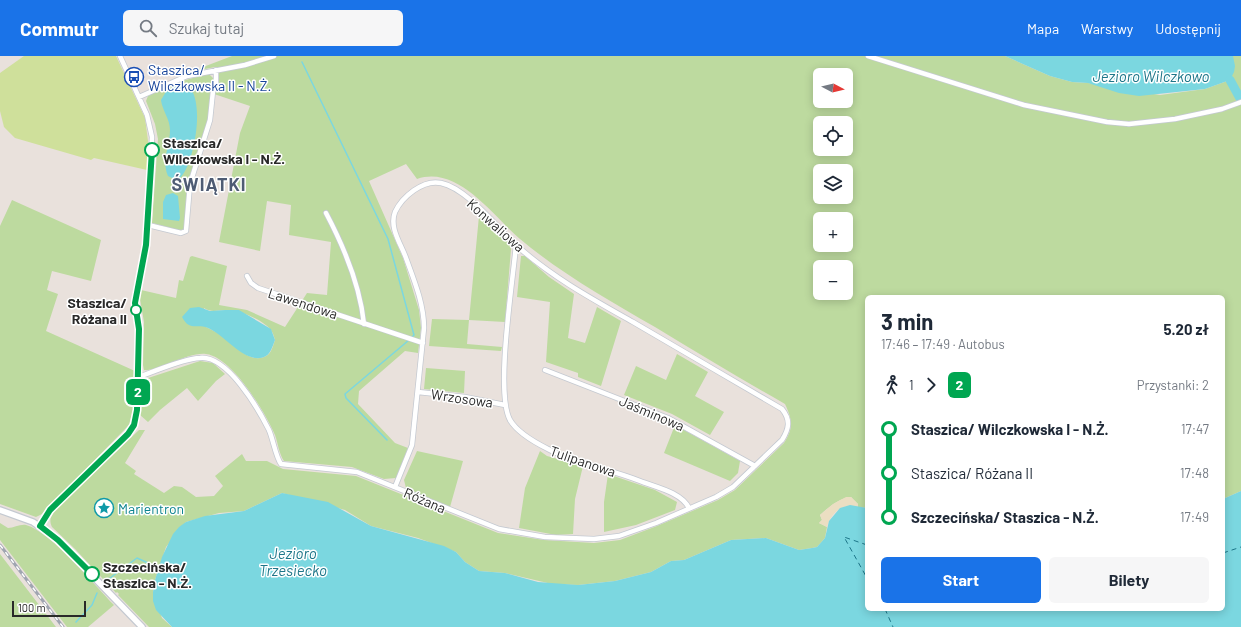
<!DOCTYPE html>
<html lang="pl">
<head>
<meta charset="utf-8">
<style>
  :root { --surface:#fff; --page:#f6f6f7; --text:#1f2937; --muted:#747a83; --accent:#1a73e8 }
  body { margin:0; font-family:Barlow,sans-serif; background:var(--page); color:var(--text); height:100vh; display:flex; flex-direction:column; font-size:15px; white-space:nowrap }
  * { box-sizing:border-box; margin:0 }
  p { font-size:13px; color:var(--muted) }
  .icon { flex:none; width:22px; height:22px; fill:none; stroke:currentColor; stroke-width:2; stroke-linecap:round; stroke-linejoin:round }
  .map { position:relative; flex:1; overflow:hidden }
  .sheet { position:absolute; left:865px; top:239px; width:360px; height:316px; display:flex; flex-direction:column; background:var(--surface); border-radius:6px; box-shadow:0 2px 10px #0003 }
  .sheet>* { flex:none }
  .badge { padding:0 8px; border-radius:6px; font-size:14px; line-height:26px }
  .needle { width:26px; rotate:97deg }
  .buttons { position:absolute; left:813px; top:12px; display:grid; gap:8px }
  .buttons a { display:grid; place-items:center; width:40px; height:40px; border-radius:6px; background:var(--surface); box-shadow:0 2px 10px #0003; font-size:20px }
  .scale { position:absolute; left:12px; bottom:10px; width:74px; box-sizing:border-box; padding-left:4px; border:2px solid #292929; border-top:0; font-size:11px; line-height:14px; white-space:nowrap; color:#292929; -webkit-text-stroke:3px #fff; paint-order:stroke }
  .map>.badge { position:absolute; translate:-50% -50%; box-shadow:0 0 0 2px #fff }
  .legs { display:flex; align-items:center; gap:6px; height:44px; padding:0 16px; font-size:13px }
  .legs p { margin-inline-start:auto }
  .head { display:flex; align-items:center; justify-content:space-between; height:68px; padding:0 16px }
  h1 { font-size:22px; font-weight:700; line-height:30px }
  .cta { display:flex; gap:8px; margin-top:auto; padding:8px 16px }
  .cta a { flex:1; height:46px; border-radius:6px; background:var(--accent); color:#fff; font-size:16px; font-weight:700; line-height:46px; text-align:center }
  .cta a+a { background:var(--page); color:var(--text) }
  ul { padding:0 16px; list-style:none }
  li { display:flex; align-items:center; gap:14px; height:44px; font-size:15px }
  li i { display:grid; place-items:center; width:6px; height:100%; margin:0 5px; background:currentColor }
  li i::after { content:''; width:10px; height:10px; margin:-5px; border:3px solid; border-radius:50%; background:var(--surface) }
  li p { margin-inline-start:auto }
  li:first-child i { background:linear-gradient(#0000 50%,currentColor 0) }
  li:last-child i { background:linear-gradient(currentColor 50%,#0000 0) }
  header { display:flex; align-items:center; gap:24px; box-sizing:border-box; height:56px; padding:0 20px; background:var(--accent); color:#fff }
  header strong { font-size:19px }
  nav { display:flex; gap:22px; margin-inline-start:auto; font-size:14px }
  .search { width:280px; height:36px; background:var(--page); display:flex; align-items:center; gap:10px; box-sizing:border-box; padding:0 14px; border-radius:6px; color:var(--muted); font-size:15px }
  .map>svg:first-child { display:block }
  .green { fill:#bdda9f; fill-rule:evenodd }
  .sand { fill:#ebdec2 }
  .pitch { fill:#cfe09b }
  .water { fill:#7bd7e0 }
  .lines { fill:none; stroke-linecap:round; stroke-linejoin:round }
  .stream { stroke:#7bd7e0; stroke-width:1.5 }
  .river { stroke:#7bd7e0; stroke-width:9 }
  .ferry { stroke:#1d7689; stroke-width:1; stroke-dasharray:5 4; stroke-linecap:butt }
  .minor-casing { stroke:#c4c9d1; stroke-width:6 }
  .tertiary-casing { stroke:#c4c9d1; stroke-width:8 }
  .minor { stroke:#fff; stroke-width:4.5 }
  .tertiary { stroke:#fff; stroke-width:5.5 }
  .rail-casing { stroke:#a0a5b1; stroke-width:3 }
  .rail { stroke:#fff; stroke-width:1.5; stroke-dasharray:4.5; stroke-linecap:butt }
  .line-1-casing { stroke:#fff; stroke-width:9 }
  .line-1 { stroke:#00a651; stroke-width:6 }
  .stop-1-dot { fill:#fff; stroke:#00a651; stroke-width:2 }
  .labels { text-anchor:middle; dominant-baseline:central; stroke-width:3; stroke-linejoin:round; paint-order:stroke }
  .transit-label { font-size:14px; fill:#164399; stroke:#fff; text-anchor:start }
  .stop-label { font-size:14px; font-weight:bold; fill:#292929; stroke:#fff; text-anchor:start }
  .street-label { font-size:14px; fill:#292929; stroke:#fff }
  .culture-label { font-size:14px; fill:#0d838f; stroke:#fff; text-anchor:start }
  .water-label { font-size:15px; font-style:italic; fill:#1d7689; stroke:#fff }
  .district-label { font-size:18px; font-weight:bold; letter-spacing:1px; fill:#4f5c74; stroke:#fff }
</style>
</head>
<body>
<header>
<strong>Commutr</strong>
<div class="search"><svg class="icon" aria-label="search" viewBox="0 0 24 24"><circle cx="10" cy="10" r="6"/><path d="M15 15l6 6"/></svg>Szukaj tutaj</div>
<nav><a>Mapa</a><a>Warstwy</a><a>Udostępnij</a></nav>
</header>
<div class="map">
<svg width="1241" height="571" viewBox="0 0 1241 571">
  <rect width="100%" height="100%" fill="#e9e1dc"/>
  <!-- green -->
  <path class="green" d="M232,0h773l45,20 22,6 16,1 72,12 45,-6 25,-9 3,-24h8v435l-18,8v-202h-356v211l-9,-1v-3l-7,-7c-13,2 -21,9 -31,18l2,5 -3,3 8,4 -2,11 -8,9 -5,1 -13,2 -33,-12 -35,2 -47,20 -13,1 -20,11 -36,9 -37,4 -26,-1 -47,-11 -26,-2 -14,-9 -9,-10 -38,-14 -47,-12 -26,-16 -63,-17 -38,18 -25,2 -33,9 -20,25 -11,33 -2,12 9,26 10,9h-23l-31,-32 1,-1 -2,-2 -1,1 -41,-44 -23,-22c-4,-8 0,-13 5,-19l82,-78h6l-20,33 11,8 -2,3 30,19 10,-7 8,1 14,10 18,-1 9,-10 -8,-10 27,-22 4,7h21l16,8 73,7 142,57 46,7 50,3 26,-3 37,-14 61,-26 17,-10 49,-47c10,-15 8,-24 1,-39 -44,-25 -87,-51 -130,-77 -47,-27 -93,-53 -135,-88 -28,-24 -62,-74 -103,-60l-11,-15 -37,17 34,77 16,52 2,18 -3,25 -13,-2 -46,40 -1,13 37,39 13,5 -12,30 -12,1 -32,-12 -68,-6c-5,-7 -6,-18 -9,-26 -10,-23 -43,-78 -69,-81 -20,-2 -46,18 -62,16l-1,-5 1,-43 -4,-23 1,-9 35,8 3,-18 4,1 7,-24 2,-1 35,10 -8,39 28,5 38,17 22,-34 20,2 4,-53 -42,-7 2,-30 -24,-4 -7,50 -41,-9 21,-109 10,-27 -36,-12c3,-10 7,-17 1,-27l-25,5zM820,19h26v26h-26zM820,67h26v26h-26zM820,115h26v26h-26zM820,163h26v26h-26zM820,211h26v26h-26zM204,252c8,5 13,2 21,2 12,-1 37,9 45,19 3,3 4,8 5,11 -2,6 -4,14 -9,16 -16,9 -32,-12 -43,-20 -5,-3 -11,-6 -17,-9z
    M209,18l5,5 -3,12 -3,29 -21,64 -3,45 -2,2 -30,-8 6,-84 -3,-15 -9,-23 2,-5c19,-11 39,-17 61,-22z
    M12,144l89,40 -10,41 -39,-10 -5,19 11,4 -12,37 89,40 -2,38 -4,16 -87,89 -6,3 -36,-13v-278z
    M479,160l29,25 3,8 -6,73 -36,-2 -2,24 35,3 -1,4 -72,-5 3,-27 37,1z
    M521,200h4l24,21 25,17 -6,44 17,5 12,-36 24,14 -20,65 -23,-9v-4l-32,-11 4,-60 -33,-5z
    M677,298l31,18 -13,24 29,16 -14,23 -38,-21 -48,-19 12,-29 30,14z
    M200,305l13,2 12,11 -9,7 -18,20 -11,-13 -27,22 -12,12 -8,-7 2,-35z
    M426,312l39,3 -1,22 -40,-4z
    M675,369l65,36 -2,12 -8,8 -66,-28z
    M417,395l46,10 -13,46 -44,-19 -2,-8z
    M540,395l7,5 36,10 -8,33 -2,35 -17,1 -37,-7 6,-40z
    M608,418l47,16 22,12 -2,8 -39,15 -32,7v-30z
    M0,467l8,5c6,0 12,-4 18,-3 26,7 68,60 88,80l-26,22h-21l-67,-87z
    M0,498l56,73h-56z"/>
  <!-- sand -->
  <path class="sand" d="M846,441h5l7,7v3c-15,-4 -27,5 -31,20l-8,-4 3,-3 -2,-5 13,-11z"/>
  <!-- pitch -->
  <path class="pitch" d="M24,0h92l29,62 3,23 -1,29 -53,-12 -3,2 -76,-22 -11,-11 -4,-16v-38z"/>
  <!-- water -->
  <path class="water" d="M1005,0h228l2,10 -1,6 -4,8 -25,9 -66,7 -20,-3 -31,-10 -16,-1 -22,-6z
    M181,27c28,3 14,82 -1,95l-6,1 -6,-3c-7,-16 2,-30 2,-46 0,-11 -8,-20 -9,-30l6,-10z
    M173,137l5,3 2,22 -1,3 -16,-2v-17l3,-7z
    M199,251l11,4 15,-1h14l32,19 4,11c-2,5 -4,13 -9,16 -19,11 -42,-22 -58,-28 -12,-5 -18,4 -26,-11l8,-9z
    M1241,435v136h-1069l-16,-17 -3,-9v-9l2,-12 7,-23 11,-23 6,-7 7,-5 19,-6 39,-5 38,-18 46,9 43,24 73,20 12,6 9,10 14,9 26,2 33,9 40,3 37,-4 36,-9 20,-11 13,-1 47,-20 35,-2 33,12 13,-2 5,-1 8,-9 4,-17 11,-13 10,-3 17,3v101h356v-110z"/>
  <g class="lines">
    <!-- stream -->
    <path class="stream" d="M302,6l86,177 26,96 -2,2
      M387,384l-41,-42 -1,-4 64,-54
      M110,522l27,-20 22,10
      M76,566l16,-17 5,-12"/>
    <!-- river -->
    <path class="river" d="M1230,24l11,20"/>
    <!-- ferry -->
    <path class="ferry" d="M867,489l-23,-8 23,41
      M1223,497l18,-6
      M885,553l8,18"/>
    <!-- minor casing -->
    <g class="minor-casing">
      <path id="minor" d="M868,0l156,49 83,17 22,2 46,-5 47,-10 19,-7
        M139,41l48,-21 58,-11 29,-9
        M326,157c18,34 34,72 38,111
        M148,169l33,8 5,-2 4,-47 20,-64 3,-29 3,-8v-13
        M516,189c-3,36 -21,147 -6,175 7,12 26,23 38,29 28,15 63,20 92,32 15,6 41,11 49,27
        M247,220l4,7 7,5 165,55
        M545,314l123,48 87,48
        M138,321c19,-6 43,-18 62,-19 27,-3 58,50 69,72 4,9 7,28 12,34l76,8 142,57 46,8 49,2 25,-3 37,-13 60,-26 17,-10 49,-47c7,-11 9,-20 0,-31 -50,-29 -99,-58 -149,-87 -41,-23 -83,-46 -118,-78 -19,-18 -49,-56 -74,-61 -18,-4 -39,14 -46,29 -6,16 6,32 11,46 8,22 18,46 18,70l-12,117 -17,42
        M418,336l47,5 40,8
        M40,470l10,-16 78,-76 6,-9 3,-10 2,-81 -4,-31 11,-58 6,-108 -5,-22 -27,-59"/>
    </g>
    <!-- tertiary casing -->
    <g class="tertiary-casing">
      <path id="tertiary" d="M0,454l33,12 25,18 84,87"/>
    </g>
    <!-- minor -->
    <use href="#minor" class="minor"/>
    <!-- tertiary -->
    <use href="#tertiary" class="tertiary"/>
    <!-- rail casing -->
    <g class="rail-casing">
      <path id="rail" d="M0,489l63,82"/>
    </g>
    <!-- rail -->
    <use href="#rail" class="rail"/>
  </g>
  <g class="lines">
    <!-- line-1 casing -->
    <g class="line-1-casing">
      <path id="line-1" d="M92,518l-34,-34 -18,-14 10,-16 78,-76 6,-9 3,-15 2,-81 -4,-26 11,-58 6,-95"/>
    </g>
    <!-- line-1 -->
    <use href="#line-1" class="line-1"/>
  </g>
  <!-- icons -->
  <defs>
    <g id="bus-ring" transform="scale(1)"><circle r="9.5" fill="#fff" stroke="#1a4fb4" stroke-width="1.5"/><path d="M-5-6H5V4H4V6H2V4H-2V6H-4V4H-5ZM-3.5-4V0h7V-4ZM-3.5 1.2v1.5H-2V1.2ZM2 1.2v1.5H3.5V1.2Z" fill="#1a4fb4"/></g>
    <g id="sight-ring" transform="scale(1)"><circle r="9.5" fill="#fff" stroke="#0f9aa8" stroke-width="1.5"/><path d="M0-6L1.8-2.2L6-1.7L2.9 1.2L3.7 5.4L0 3.3L-3.7 5.4L-2.9 1.2L-6-1.7L-1.8-2.2Z" fill="#0f9aa8"/></g>
  </defs>
  <g fill-rule="evenodd">
    <use href="#bus-ring" x="134" y="21"/>
    <use href="#sight-ring" x="104" y="452"/>
  </g>
  <!-- markers -->
  <g class="stop-1-dot">
    <circle cx="152" cy="94" r="7"/>
    <circle cx="136" cy="254" r="5"/>
    <circle cx="92" cy="518" r="7"/>
  </g>
  <g class="labels">
    <!-- transit labels -->
    <g class="transit-label">
      <text x="148" y="13">Staszica/<tspan x="148" dy="16">Wilczkowska II - N.Ż.</tspan></text>
    </g>
    <!-- stop labels -->
    <g class="stop-label">
      <text x="163" y="86">Staszica/<tspan x="163" dy="16">Wilczkowska I - N.Ż.</tspan></text>
      <text x="127" y="246" text-anchor="end">Staszica/<tspan x="127" dy="16">Różana II</tspan></text>
      <text x="103" y="510">Szczecińska/<tspan x="103" dy="16">Staszica - N.Ż.</tspan></text>
    </g>
    <!-- street labels -->
    <g class="street-label">
      <text transform="translate(496 169) rotate(42)">Konwaliowa</text>
      <text transform="translate(303 247) rotate(18)">Lawendowa</text>
      <text transform="translate(462 342) rotate(8)">Wrzosowa</text>
      <text transform="translate(652 357) rotate(23)">Jaśminowa</text>
      <text transform="translate(583 405) rotate(19)">Tulipanowa</text>
      <text transform="translate(425 444) rotate(23)">Różana</text>
    </g>
    <!-- culture labels -->
    <g class="culture-label">
      <text x="118" y="452">Marientron</text>
    </g>
    <!-- water labels -->
    <g class="water-label">
      <text x="1151" y="20">Jezioro Wilczkowo</text>
      <text x="293" y="497">Jezioro<tspan x="293" dy="17">Trzesiecko</tspan></text>
    </g>
    <!-- district labels -->
    <g class="district-label">
      <text x="209" y="128">ŚWIĄTKI</text>
    </g>
  </g>
</svg>
<div class="buttons">
<a><svg class="needle" viewBox="-14 -14 28 28"><path d="M0-13l5 13h-10z" fill="#e53935"/><path d="M0 13l5-13h-10z" fill="#747a83"/></svg></a>
<a><svg class="icon" aria-label="locate" viewBox="0 0 24 24"><circle cx="12" cy="12" r="6"/><path d="M12 2v4M12 18v4M2 12h4M18 12h4"/></svg></a>
<a><svg class="icon" aria-label="layers" viewBox="0 0 24 24"><path d="M12 4l9 5-9 5-9-5zM3 14l9 5 9-5"/></svg></a>
<a>+</a>
<a>−</a>
</div>
<div class="scale">100 m</div>
<b class="badge" style="left:138px;top:336px;background:#00a651;color:#fff">2</b>
<section class="sheet">
<div class="head"><div><h1>3 min</h1><p>17:46 – 17:49 · Autobus</p></div><b>5.20 zł</b></div>
<div class="legs"><svg class="icon" aria-label="walk" viewBox="0 0 24 24"><circle cx="13" cy="4" r="2"/><path d="M13 8l-2 6 4 7M11 14l-3 7M7 12l3-4h3l4 4"/></svg>1<svg class="icon" aria-label="forward" viewBox="0 0 24 24"><path d="M9 5l7 7-7 7"/></svg><b class="badge" style="background:#00a651;color:#fff">2</b><p>Przystanki: 2</p></div>
<ul>
<li><i style="color:#00a651"></i><b>Staszica/ Wilczkowska I - N.Ż.</b><p>17:47</p></li>
<li><i style="color:#00a651"></i><span>Staszica/ Różana II</span><p>17:48</p></li>
<li><i style="color:#00a651"></i><b>Szczecińska/ Staszica - N.Ż.</b><p>17:49</p></li>
</ul>
<div class="cta"><a>Start</a><a>Bilety</a></div>
</section>
</div>
</body>
</html>
